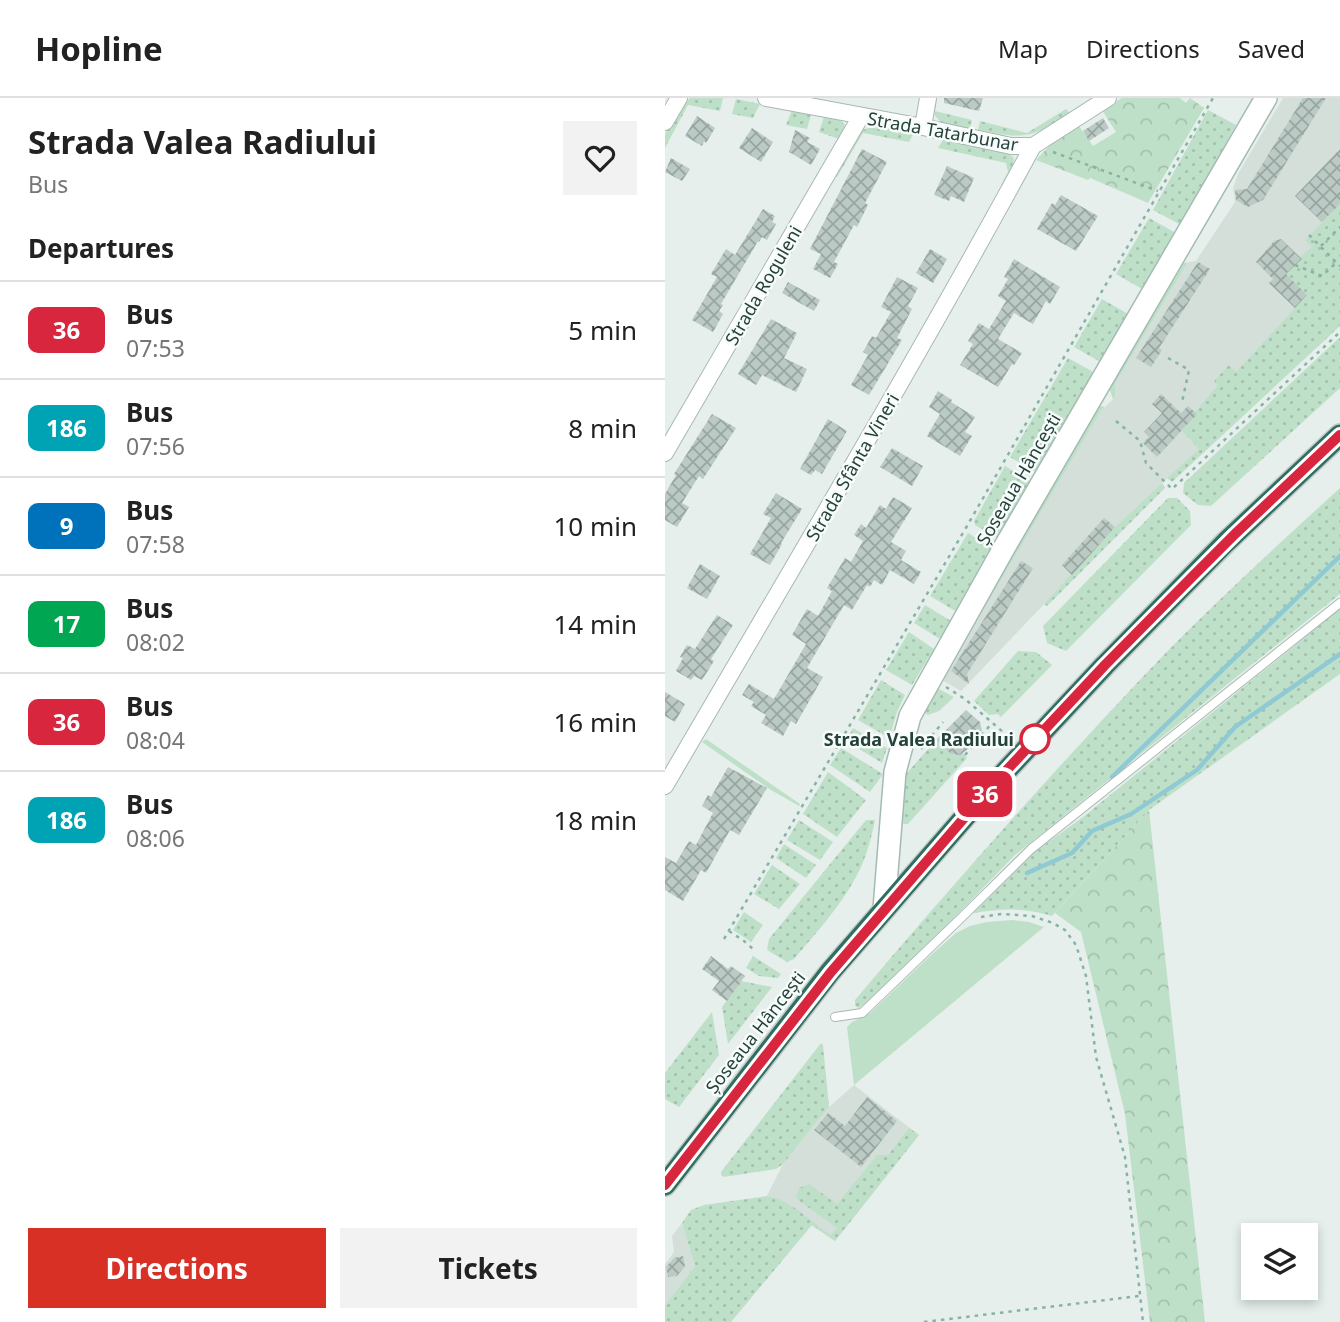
<!DOCTYPE html>
<html lang="en">
<head>
<meta charset="utf-8">
<style>
  :root { --surface:#fff; --page:#f2f2f2; --text:#222; --muted:#767676; --line:#e0e0e0; --accent:#d93025 }
  body { margin:0; font-family:"Noto Sans",sans-serif; background:var(--page); color:var(--text); height:100vh; display:flex; flex-direction:column; font-size:26px; white-space:nowrap }
  * { box-sizing:border-box; margin:0 }
  p { font-size:23px; color:var(--muted) }
  .icon { flex:none; width:38px; height:38px; fill:none; stroke:currentColor; stroke-width:2; stroke-linecap:round; stroke-linejoin:round }
  .map { position:relative; flex:1; overflow:hidden }
  .sheet { display:flex; flex-direction:column; background:var(--surface); width:665px }
  .sheet>* { flex:none }
  .badge { padding:0 14px; border-radius:10px; font-size:24px; line-height:46px }
  .buttons { position:absolute; left:576px; top:1125px; display:grid; gap:14px }
  .buttons a { display:grid; place-items:center; width:77px; height:77px; border-radius:0px; background:var(--surface); box-shadow:0 4px 10px #0003; font-size:35px }
  .map>.badge { position:absolute; translate:-50% -50%; box-shadow:0 0 0 4px #fff }
  h2 { padding:0 28px; font-size:26px; line-height:63px }
  .round { display:grid; place-items:center; flex:none; width:74px; height:74px; border-radius:0px; background:var(--page) }
  .overview { display:flex; align-items:center; justify-content:space-between; height:119px; padding:0 28px }
  h1 { font-size:33px; font-weight:700; line-height:52px }
  .primary-button { display:flex; gap:14px; margin-top:auto; padding:14px 28px }
  .primary-button a { flex:1; height:80px; border-radius:0px; background:var(--accent); color:#fff; font-size:28px; font-weight:700; line-height:80px; text-align:center }
  .primary-button a+a { background:var(--page); color:var(--text) }
  ul { padding:0; list-style:none }
  li { display:flex; align-items:center; gap:21px; height:98px; padding:0 28px; border-top:2px solid var(--line) }
  li div { flex:1 }
  li b { display:block; font-size:26px }
  li em { font-style:normal }
  li .badge { min-width:77px; font-weight:700; text-align:center }
  header { display:flex; align-items:center; gap:42px; box-sizing:border-box; height:98px; padding:0 35px; background:var(--surface); border-bottom:2px solid var(--line) }
  header strong { font-size:33px }
  nav { display:flex; gap:38px; margin-inline-start:auto; font-size:24px }
  main { display:flex; flex:1; min-height:0 }
  .map>svg:first-child { display:block }
  .built { fill:#d4dfda }
  .grass { fill:#bfe0c8 }
  .forest { fill:url(#forest-crowns) }
  .garden { fill:url(#garden-dots) }
  .lines { fill:none; stroke-linecap:round; stroke-linejoin:round }
  .stream { stroke:#8ec9d4; stroke-width:4.5 }
  .building { fill:url(#building-cross-hatch) }
  .lane-casing { stroke:#a8b8b2; stroke-width:10 }
  .street-casing { stroke:#a8b8b2; stroke-width:18 }
  .secondary-casing { stroke:#a4bbb3; stroke-width:24 }
  .highway-casing { stroke:#c2cac8; stroke-width:24 }
  .path { stroke:#86b3a5; stroke-width:2.5; stroke-dasharray:3.5 5; stroke-linecap:butt }
  .lane { stroke:#fff; stroke-width:8 }
  .street { stroke:#fff; stroke-width:16 }
  .secondary { stroke:#fff; stroke-width:21 }
  .highway { stroke:#2f6f62; stroke-width:21 }
  .line-casing { stroke:#fff; stroke-width:16 }
  .line { stroke:#d7263d; stroke-width:10 }
  .stop-dot { fill:#fff; stroke:#d7263d; stroke-width:3.5 }
  .labels { text-anchor:middle; dominant-baseline:central; stroke-width:5; stroke-linejoin:round; paint-order:stroke }
  .street-label { font-size:18px; fill:#24423a; stroke:#f7fbf9 }
  .stop-label { font-size:18px; font-weight:bold; fill:#24423a; stroke:#f7fbf9; text-anchor:end }
</style>
</head>
<body>
<header>
<strong>Hopline</strong>
<nav><a>Map</a><a>Directions</a><a>Saved</a></nav>
</header>
<main>
<section class="sheet">
<div class="overview"><div><h1>Strada Valea Radiului</h1><p>Bus</p></div><a class="round"><svg class="icon" aria-label="heart" viewBox="0 0 24 24"><path d="M12 20l-8-8c-3-5 5-10 8-4 3-6 11-1 8 4z"/></svg></a></div>
<h2>Departures</h2>
<ul>
<li><span class="badge" style="background:#d7263d;color:#fff">36</span><div><b>Bus</b><p>07:53</p></div><em>5 min</em></li>
<li><span class="badge" style="background:#00a3b4;color:#fff">186</span><div><b>Bus</b><p>07:56</p></div><em>8 min</em></li>
<li><span class="badge" style="background:#0072bc;color:#fff">9</span><div><b>Bus</b><p>07:58</p></div><em>10 min</em></li>
<li><span class="badge" style="background:#00a651;color:#fff">17</span><div><b>Bus</b><p>08:02</p></div><em>14 min</em></li>
<li><span class="badge" style="background:#d7263d;color:#fff">36</span><div><b>Bus</b><p>08:04</p></div><em>16 min</em></li>
<li><span class="badge" style="background:#00a3b4;color:#fff">186</span><div><b>Bus</b><p>08:06</p></div><em>18 min</em></li>
</ul>
<div class="primary-button"><a>Directions</a><a>Tickets</a></div>
</section>
<div class="map">
<svg width="675" height="1224" viewBox="0 0 675 1224">
  <defs>
    <pattern id="forest-crowns" width="20" height="18" patternUnits="userSpaceOnUse" patternTransform="scale(1.75)"><rect width="20" height="18" fill="#bfe0c8"/><path d="M2 6a3 3 0 1 1 6 0M12 15a3 3 0 1 1 6 0" fill="none" stroke="#a4c1ad"/></pattern>
    <pattern id="garden-dots" width="8" height="8" patternUnits="userSpaceOnUse" patternTransform="scale(1.75)"><rect width="8" height="8" fill="#bfe0c8"/><path d="M2 2h.1M6 6h.1" fill="none" stroke="#a4c1ad" stroke-width="1.8" stroke-linecap="round"/></pattern>
    <pattern id="building-cross-hatch" width="8" height="8" patternUnits="userSpaceOnUse" patternTransform="scale(1.75)"><rect width="8" height="8" fill="#bbcac4"/><path d="M0 0l8 8M0 8l8-8" fill="none" stroke="#98a6a0"/></pattern>
  </defs>
  <rect width="100%" height="100%" fill="#e6efeb"/>
  <!-- built -->
  <path class="built" d="M618,0h57v207l-149,135 8,9 -84,78 -43,48 -111,116 -19,-11 159,-269 14,-14v-13l73,-122 8,-1 39,-59 -2,-14 5,-14z
    M189,987l65,50 -84,106 -68,-45 16,-32 46,-57z
    M17,1125l13,43 -30,39v-41l9,-12 -2,-16z"/>
  <!-- grass -->
  <path class="grass" d="M523,164l-73,122v13l-2,2 -4,-11 75,-125z
    M436,308l4,1 -4,4 -159,269 54,-102 99,-169z
    M41,641l94,65 -1,2 -28,-16 -69,-48z
    M347,822l17,2 15,5 -190,158 -7,-58 5,-5 18,-9 61,-58 25,-22 14,-7 17,-4z"/>
  <!-- forest -->
  <path class="forest" d="M457,0h58l6,5 4,-5 14,10 -56,95 -58,-25 -2,2 -52,-20 14,-15 29,-19 14,20 23,-14 -14,-22z
    M484,712l56,512h-55l-25,-208 -44,-182 -26,-19z"/>
  <!-- garden -->
  <path class="garden" d="M25,0h33l-3,13 -32,-6 -23,43v-14l14,-24z
    M270,0h2l-2,13 37,9 -2,9c-21,-3 -41,-3 -35,-31z
    M71,1l24,5 -7,14 -21,-4z
    M401,11l5,5c-41,25 -47,25 -93,16l2,-9 47,12z
    M127,12l19,5 -4,14 -21,-4z
    M543,12l28,15 -55,100 -28,-15z
    M159,19l15,2 6,6 -6,14 -20,-7z
    M206,29l42,7 -4,8 -46,-9 -26,44 -3,-1 26,-45z
    M278,42l62,11 9,7 -1,8 -10,21 -2,-2 7,-13 -2,-9 -68,-15z
    M675,106v122l-168,156 -5,-4 32,-29 -17,-18 15,-17 -2,-2 23,-27 -4,-4 15,-16 7,7 71,-77 -21,-21 15,-15 -1,-2 12,-10 -7,-7z
    M484,120l27,15 -34,56 -26,-15z
    M437,201l28,16 -28,48 -28,-16z
    M675,239v51l-129,118 -13,-1 -15,-12 1,-10z
    M403,260l29,16 -58,100 -29,-17z
    M340,368l29,18 -34,56 -25,-15 -1,-4z
    M497,385l3,5 -118,118 -3,-2 71,-77z
    M675,390v106l-325,261 -62,64 -87,84 -7,5 -4,-2v-6c91,-108 185,-214 282,-317 64,-68 134,-132 203,-195z
    M503,400h9l13,13 1,14 -125,126 -19,-8 -4,-17z
    M303,435l26,16 -37,63 -27,-16z
    M260,507l26,16 -11,18 -26,-16z
    M675,511v65l-191,136 -97,106c-30,-9 -48,-7 -79,-3l56,-57 54,-39z
    M244,534l25,17 -22,36 -26,-15z
    M353,553l18,1 16,13 -51,52 -3,-3 -9,1 -15,-14z
    M216,582l24,15 -8,17 -7,24h-4l-28,-16z
    M272,590l17,9 -15,14 -11,4 -5,-3z
    M188,630l34,20 -5,15 -36,-22z
    M271,642l15,14 9,1 3,-2 4,5 -59,66h-4l-4,-2 -1,-7 7,-41z
    M176,650l42,26 -13,18 -40,-27z
    M163,674l38,28 -29,37 -34,-23z
    M134,722l34,22 -13,18 -33,-20z
    M201,722h9c-4,19 -9,39 -19,57 -16,30 -40,56 -62,82l-7,3 -20,-12 2,-11z
    M119,746l32,21 -10,13 -30,-20z
    M107,767l28,19 -21,25 -25,-15z
    M79,814l19,13 -12,17 -18,-12z
    M88,858l28,18 -3,4 -19,-2 -13,-8z
    M76,883l31,6 -44,57 -6,-37z
    M47,914l7,43 -40,52 -14,-8v-26z
    M156,945l2,2 6,62 -46,57 -7,5 -52,8 -3,-2v-3z
    M244,1030l10,7 -84,106 -23,-16 -81,97h-66v-17l30,-39 -13,-43 9,-13 13,-5 63,-9c24,4 44,26 64,39l6,-7 -39,-28 -2,-3 3,-9 10,-4 28,20 40,-49h11z"/>
  <g class="lines">
    <!-- stream -->
    <path class="stream" d="M447,679l228,-221
      M362,775l45,-20 20,-22 39,-17 66,-44 38,-43 105,-73"/>
  </g>
  <!-- building -->
  <path class="building" d="M279,0h39l-4,13 -35,-8z
    M638,0h23l-63,102 -15,7 -12,-7 -1,-10 12,-1z
    M32,18l18,12 -9,15 -2,-2 -2,5 -17,-10z
    M438,20l6,10 -20,13 -6,-10z
    M87,30l21,14 -12,20 -22,-14z
    M130,32l15,8 -3,4 13,7 -9,16 -22,-13z
    M197,51l25,13 -22,41 3,2 -11,22 -3,-2 -20,37 4,2 -8,14 -17,-9 8,-15 -11,-5z
    M675,51v55l-18,18 -27,-26z
    M6,60l19,11 -8,12 -17,-9z
    M282,68l27,12 -10,24 -13,-6 -2,5 -15,-6z
    M396,97l37,21 -22,35 -39,-22 15,-26 3,2z
    M98,111l12,7 -3,6 4,2 -9,16 -5,-3 -3,5 -1,-1 -37,63 2,1 -4,6 4,3 -10,18 -21,-12 25,-43 -6,-3 15,-25 9,6z
    M616,141l21,20 -16,15 21,21 -12,13 -26,-25 4,-4 -17,-17 18,-21z
    M265,151l17,10 -14,24 -17,-10z
    M349,161l46,28 -10,17 -4,-3 -13,23 -19,-11 -16,26 24,14 -8,12 -2,-1 -14,23 -38,-22 13,-21 -5,-3 11,-18 10,6 17,-28 -8,-5 10,-17 -4,-2z
    M533,164l12,7 -51,79 3,2 -11,17 -15,-9z
    M232,179l21,11 -10,18 4,3 -15,29 5,2 -33,55 -18,-10 17,-30 -5,-3 9,-16 4,2 15,-26 -10,-5z
    M123,184l32,18 -6,11 -32,-18z
    M106,221l26,14 -13,25 23,11 -11,23 -34,-17 -6,10 -18,-11z
    M273,293l14,9 -1,2 24,15 -10,15 7,4 -12,20 -33,-20 13,-22 -11,-7z
    M496,296l20,19 7,-7 9,8 -40,43 -14,-14 6,-6 -5,-5 18,-19 -10,-9z
    M47,316l24,14 -33,51 -4,-3 -17,27 7,4 -12,20 -12,-7v-26l11,-19 -2,-1z
    M163,321l19,12 -25,43 -7,-4 -4,5 -11,-6z
    M227,350l31,18 -11,20 -32,-19z
    M111,395l26,16 -21,34 1,1 -12,21 -20,-11 21,-36 -8,-4z
    M228,399l19,11 -21,34 15,9 -5,9 20,12 -7,12 -24,-14 -8,15 -8,-5 -4,7 -3,-2 -15,25 -8,-5 -37,63 16,9 -27,47 -5,-3 -8,15 -22,-13 5,-8 -15,-9 3,-4 -12,-7 7,-11 25,15 32,-55 -14,-9 15,-26 11,7 14,-25 -5,-3 18,-30 6,4 12,-21 -9,-6 7,-11 5,4 14,-23 6,4z
    M439,420l11,9 -43,48 -10,-10z
    M356,463l12,7 -66,106 2,10 -18,-13z
    M35,466l20,12 -13,23 -20,-11z
    M52,517l16,10 -22,34 3,2 -12,19 -8,-4 -3,4 -15,-9 7,-13 -3,-1 7,-12 8,4z
    M0,594l20,12 -10,18 -10,-6z
    M301,612l14,12 2,9 -13,17 -9,7 -9,-1 -15,-14z
    M63,669l39,21 -28,47 -9,-5 -24,43 -5,-3 -18,31 -18,-11v-33l11,6 13,-22 7,4 17,-32 -11,-7 6,-11 3,2z
    M46,858l17,13 3,-3 14,10 -18,25 -15,-11 7,-9 -17,-12z
    M202,999l30,24 -36,46 -47,-37 14,-17 17,13z
    M18,1158l2,10 -8,10 -9,1 -2,-10 8,-9z"/>
  <g class="lines">
    <!-- lane casing -->
    <g class="lane-casing">
      <path id="lane" d="M170,919l27,-4 98,-94 71,-70 309,-246"/>
    </g>
    <!-- street casing -->
    <g class="street-casing">
      <path id="street" d="M101,0l157,29 88,19h22l75,-48
        M0,24l14,-24
        M258,29l5,-29
        M0,355l196,-337
        M0,688c124,-213 251,-424 368,-640"/>
    </g>
    <!-- secondary casing -->
    <g class="secondary-casing">
      <path id="secondary" d="M219,811l11,-137 15,-56 94,-168 262,-450"/>
    </g>
    <!-- highway casing -->
    <g class="highway-casing">
      <path id="highway" d="M0,1087l165,-213 160,-184 115,-123 121,-123 114,-107"/>
    </g>
    <!-- path -->
    <path class="path" d="M388,54l105,39
      M644,137l31,31
      M656,148l19,-19
      M630,167l27,11 14,-13
      M503,260l21,12 -7,32
      M451,323l24,20 6,22 26,26 168,-157
      M281,589l19,12 46,40
      M256,651l22,-27
      M300,657l27,-32
      M316,819l21,-3 30,2 21,7 12,7 11,15 10,31 10,81 29,100 18,165
      M64,833l15,10 9,8
      M59,841l243,-413 246,-428
      M259,1224l215,-26"/>
    <!-- lane -->
    <use href="#lane" class="lane"/>
    <!-- street -->
    <use href="#street" class="street"/>
    <!-- secondary -->
    <use href="#secondary" class="secondary"/>
    <!-- highway -->
    <use href="#highway" class="highway"/>
  </g>
  <g class="lines">
    <!-- line casing -->
    <g class="line-casing">
      <path id="line" d="M0,1087l166,-213 159,-184 115,-123 87,-88 43,-43 105,-99"/>
    </g>
    <!-- line -->
    <use href="#line" class="line"/>
  </g>
  <!-- markers -->
  <circle class="stop-dot" cx="370" cy="641" r="14"/>
  <g class="labels">
    <!-- street labels -->
    <g class="street-label">
      <text transform="translate(278 33) rotate(10)">Strada Tatarbunar</text>
      <text transform="translate(98 187) rotate(-60)">Strada Roguleni</text>
      <text transform="translate(187 369) rotate(-60)">Strada Sfânta Vineri</text>
      <text transform="translate(353 381) rotate(-60)">Șoseaua Hâncești</text>
      <text transform="translate(90 934) rotate(-52)">Șoseaua Hâncești</text>
    </g>
    <!-- stop labels -->
    <g class="stop-label">
      <text x="349" y="641">Strada Valea Radiului</text>
    </g>
  </g>
</svg>
<div class="buttons">
<a><svg class="icon" aria-label="layers" viewBox="0 0 24 24"><path d="M12 4l9 5-9 5-9-5zM3 14l9 5 9-5"/></svg></a>
</div>
<b class="badge" style="left:320px;top:696px;background:#d7263d;color:#fff">36</b>
</div>
</main>
</body>
</html>
